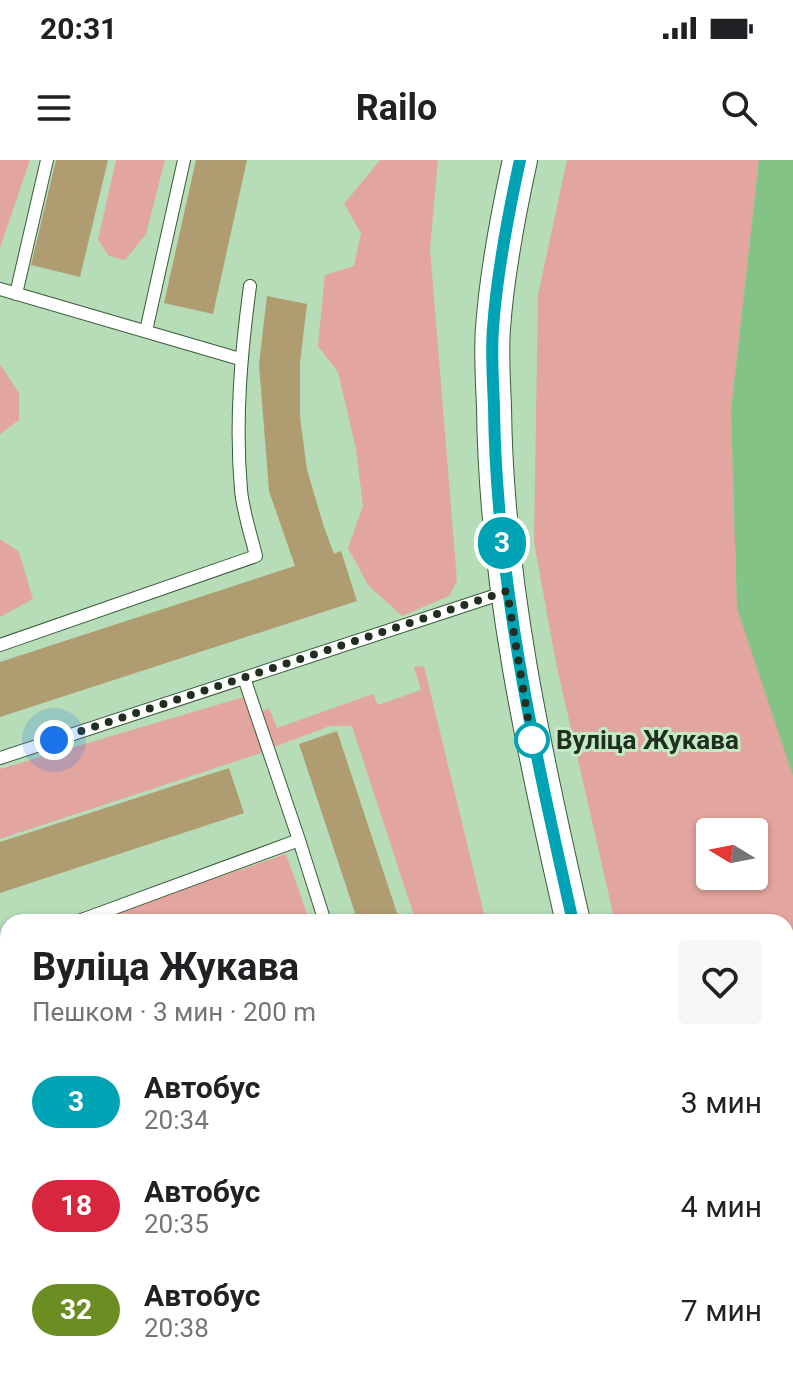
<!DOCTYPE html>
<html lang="ru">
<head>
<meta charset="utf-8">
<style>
  :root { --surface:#fff; --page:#f6f6f6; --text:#202124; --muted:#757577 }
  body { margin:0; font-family:Roboto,sans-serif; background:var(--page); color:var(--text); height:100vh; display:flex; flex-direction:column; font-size:30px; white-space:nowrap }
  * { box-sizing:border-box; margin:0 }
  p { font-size:26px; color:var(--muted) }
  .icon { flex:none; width:44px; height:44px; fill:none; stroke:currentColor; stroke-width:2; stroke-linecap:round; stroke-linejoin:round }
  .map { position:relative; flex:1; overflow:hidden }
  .details { position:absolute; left:0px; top:754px; width:794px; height:464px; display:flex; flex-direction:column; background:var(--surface); border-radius:24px 24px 0 0; box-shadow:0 2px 6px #0004 }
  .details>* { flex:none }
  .badge { padding:0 16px; border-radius:26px; font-size:28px; line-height:52px }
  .needle { width:52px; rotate:280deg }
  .fabs { position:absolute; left:696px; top:658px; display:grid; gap:16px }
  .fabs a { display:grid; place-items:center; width:72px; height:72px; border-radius:8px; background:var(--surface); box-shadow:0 2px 6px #0004; font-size:40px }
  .you { position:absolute; width:40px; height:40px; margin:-20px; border:6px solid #fff; border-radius:50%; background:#1a73e8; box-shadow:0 0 0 12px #1a73e833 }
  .map>.badge { position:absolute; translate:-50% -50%; box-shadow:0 0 0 4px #fff }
  .round { display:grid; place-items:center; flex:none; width:84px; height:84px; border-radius:8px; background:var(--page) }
  .headline { display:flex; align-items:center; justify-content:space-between; height:136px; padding:0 32px }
  h1 { font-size:38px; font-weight:700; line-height:60px }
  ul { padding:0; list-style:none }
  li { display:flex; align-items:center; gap:24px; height:104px; padding:0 32px }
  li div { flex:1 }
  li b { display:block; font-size:30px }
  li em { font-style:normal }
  li .badge { min-width:88px; font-weight:700; text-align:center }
  .status { display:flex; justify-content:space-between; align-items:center; height:56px; padding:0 40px; background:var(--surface); direction:ltr }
  .status svg { height:22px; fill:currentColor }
  header { display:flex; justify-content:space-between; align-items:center; height:104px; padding:0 32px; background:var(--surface); font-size:36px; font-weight:700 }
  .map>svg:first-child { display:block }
  .green { fill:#e3a59f; fill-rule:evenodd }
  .water { fill:#83c386 }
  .building { fill:#b09c71 }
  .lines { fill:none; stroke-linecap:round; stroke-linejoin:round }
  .lane-casing { stroke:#3a5b3b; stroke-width:14 }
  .street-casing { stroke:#3a5b3b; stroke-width:26 }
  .secondary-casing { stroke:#3a5b3b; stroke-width:36 }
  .lane { stroke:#fff; stroke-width:12 }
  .street { stroke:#fff; stroke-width:24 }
  .secondary { stroke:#fff; stroke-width:34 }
  .line-casing { stroke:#fff; stroke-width:18 }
  .line { stroke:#00a3b4; stroke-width:12 }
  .walk { stroke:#212f21; stroke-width:8; stroke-dasharray:0 14.4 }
  .stop-dot { fill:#fff; stroke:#00a3b4; stroke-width:4 }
  .labels { text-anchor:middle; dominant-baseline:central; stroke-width:6; stroke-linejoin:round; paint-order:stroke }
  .stop-label { font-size:26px; font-weight:bold; fill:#212f21; stroke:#c4e9c5; text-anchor:start }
</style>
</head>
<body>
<div class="status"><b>20:31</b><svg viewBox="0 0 49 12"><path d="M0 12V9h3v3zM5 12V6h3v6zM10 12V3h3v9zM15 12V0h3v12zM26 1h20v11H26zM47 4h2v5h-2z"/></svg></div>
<header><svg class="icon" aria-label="menu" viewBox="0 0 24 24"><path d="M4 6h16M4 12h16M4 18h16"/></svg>Railo<svg class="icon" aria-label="search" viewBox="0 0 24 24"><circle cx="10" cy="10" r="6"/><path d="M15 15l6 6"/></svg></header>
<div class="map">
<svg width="793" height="1218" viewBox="0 0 793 1218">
  <rect width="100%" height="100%" fill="#b7dcb8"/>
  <!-- green -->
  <path class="green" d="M0,0h30l-30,88z
    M116,0h49l-19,74 -21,26 -16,-4 -11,-16z
    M380,0h58l-8,89 27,332 -8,15 -47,20 -34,-31 -20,-37 15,-42 -7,-57 -18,-77 -20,-26 7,-71 29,-9 7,-33 -17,-29z
    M567,0h192l-28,251 6,197 56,168v444l-7,3v-301h-171l-59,-259 -22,-121 4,-247zM710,672h44v44h-44z
    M0,204l19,29v27l-19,14z
    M0,379l19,13 14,47 -33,18z
    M424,506l62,256h-70l-64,-196h-22l-59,22 -11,-35 9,-5 8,20 96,-34 5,11 43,-15 -7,-23z
    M247,536l20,55 -267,88v-70z
    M286,694l24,68h-223z
    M8,1021v189h90l-24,8h-74v-194z"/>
  <!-- water -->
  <path class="water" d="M759,0h34v616l-56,-168 -6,-197z"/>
  <!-- building -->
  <path class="building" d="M56,0h52l-28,117 -49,-12z
    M196,0h51l-34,154 -49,-11z
    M267,136l40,8 -7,59v54l7,53 17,57 10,27 7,-3 16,50 -357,116v-55l295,-96 -26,-75 -10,-127z
    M337,571l63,191h-42l-59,-178z
    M229,608l15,45 -244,80v-51z
    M8,965v42l-8,3v-42z"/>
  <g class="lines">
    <!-- lane casing -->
    <g class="lane-casing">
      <path id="lane" d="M0,129l240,70
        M16,134l31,-134
        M146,171l38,-171
        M0,485l256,-89c-5,-21 -13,-44 -15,-66 -6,-69 0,-137 9,-204
        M244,518l55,162
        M0,598l506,-166
        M76,762l223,-82 26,82
        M0,790l8,-3
        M0,866l8,24
        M0,933l8,-3
        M169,1218l25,-8"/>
    </g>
    <!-- street casing -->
    <g class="street-casing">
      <path id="street" d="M679,1210l2,8"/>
    </g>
    <!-- secondary casing -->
    <g class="secondary-casing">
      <path id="secondary" d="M520,0c-12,55 -23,111 -27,168 -2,26 0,53 1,79 2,175 40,345 79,515
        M786,1123l7,-2
        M506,1218l25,-8"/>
    </g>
    <!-- lane -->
    <use href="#lane" class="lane"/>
    <!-- street -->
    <use href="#street" class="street"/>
    <!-- secondary -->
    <use href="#secondary" class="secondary"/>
  </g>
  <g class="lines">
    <!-- line casing -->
    <g class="line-casing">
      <path id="line" d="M520,0c-12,55 -23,111 -27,168 -2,26 0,53 1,79 2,175 41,345 79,515"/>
    </g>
    <!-- line -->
    <use href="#line" class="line"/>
    <!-- walk -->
    <path class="walk" d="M54,580l453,-149 25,152v-3"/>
  </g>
  <!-- markers -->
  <circle class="stop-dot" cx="532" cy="580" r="16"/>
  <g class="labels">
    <!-- stop labels -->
    <g class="stop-label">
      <text x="556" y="580">Вуліца Жукава</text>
    </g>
  </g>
</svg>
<div class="fabs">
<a><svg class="needle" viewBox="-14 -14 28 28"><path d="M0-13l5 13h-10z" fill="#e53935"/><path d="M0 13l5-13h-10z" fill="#757577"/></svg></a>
</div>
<div class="you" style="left:54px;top:580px"></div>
<b class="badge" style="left:502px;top:383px;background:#00a3b4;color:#fff">3</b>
<section class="details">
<div class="headline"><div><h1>Вуліца Жукава</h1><p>Пешком · 3 мин · 200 m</p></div><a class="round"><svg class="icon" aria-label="heart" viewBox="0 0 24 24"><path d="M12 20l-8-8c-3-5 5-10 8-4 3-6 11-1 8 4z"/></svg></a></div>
<ul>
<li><span class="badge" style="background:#00a3b4;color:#fff">3</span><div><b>Автобус</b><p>20:34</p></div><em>3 мин</em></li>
<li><span class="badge" style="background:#d7263d;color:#fff">18</span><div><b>Автобус</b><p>20:35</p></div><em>4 мин</em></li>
<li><span class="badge" style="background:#6b8e23;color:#fff">32</span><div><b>Автобус</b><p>20:38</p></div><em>7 мин</em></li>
</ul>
</section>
</div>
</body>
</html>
